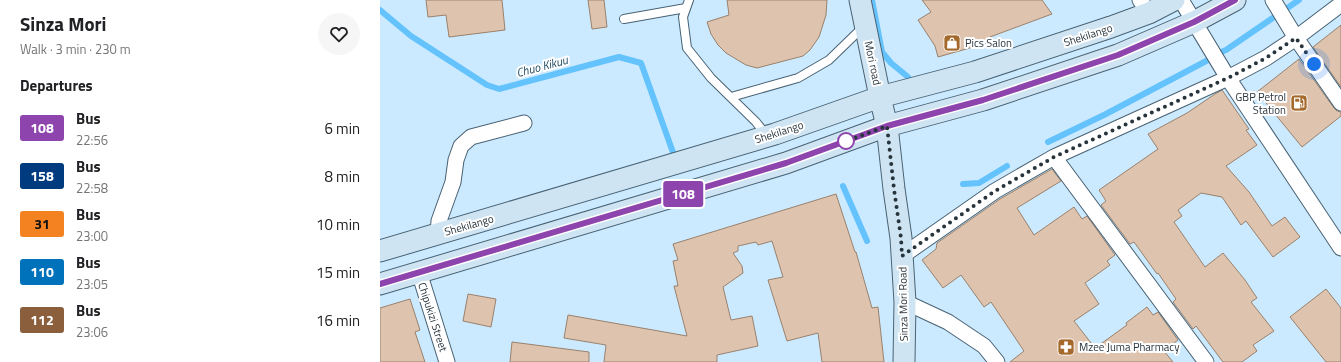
<!DOCTYPE html>
<html lang="en">
<head>
<meta charset="utf-8">
<style>
  :root { --surface:#fff; --page:#f6f6f6; --text:#202124; --muted:#757577 }
  body { margin:0; font-family:"Titillium Web",sans-serif; background:var(--page); color:var(--text); height:100vh; display:flex; flex-direction:column; font-size:15px; white-space:nowrap }
  * { box-sizing:border-box; margin:0 }
  p { font-size:13px; color:var(--muted) }
  .icon { flex:none; width:22px; height:22px; fill:none; stroke:currentColor; stroke-width:2; stroke-linecap:round; stroke-linejoin:round }
  .map { position:relative; flex:1; overflow:hidden }
  .sheet { display:flex; flex-direction:column; background:var(--surface); width:380px }
  .sheet>* { flex:none }
  .badge { padding:0 8px; border-radius:3px; font-size:14px; line-height:26px }
  .you { position:absolute; width:20px; height:20px; margin:-10px; border:3px solid #fff; border-radius:50%; background:#1a73e8; box-shadow:0 0 0 6px #1a73e833 }
  .map>.badge { position:absolute; translate:-50% -50%; box-shadow:0 0 0 2px #fff }
  h2 { padding:0 20px; font-size:15px; line-height:36px }
  .round { display:grid; place-items:center; flex:none; width:42px; height:42px; border-radius:21px; background:var(--page) }
  .overview { display:flex; align-items:center; justify-content:space-between; height:68px; padding:0 20px }
  h1 { font-size:19px; font-weight:700; line-height:30px }
  ul { padding:0; list-style:none }
  li { display:flex; align-items:center; gap:12px; height:48px; padding:0 20px }
  li div { flex:1 }
  li b { display:block; font-size:15px }
  li em { font-style:normal }
  li .badge { min-width:44px; font-weight:700; text-align:center }
  main { display:flex; flex:1; min-height:0 }
  .map>svg:first-child { display:block }
  .lines { fill:none; stroke-linecap:round; stroke-linejoin:round }
  .stream { stroke:#64c2fd; stroke-width:6 }
  .building { fill:#dec4ae; stroke:#99816c }
  .lane-casing { stroke:#486274; stroke-width:10 }
  .street-casing { stroke:#486274; stroke-width:17 }
  .secondary-casing { stroke:#486274; stroke-width:23 }
  .lane { stroke:#fff; stroke-width:8 }
  .street { stroke:#fff; stroke-width:15 }
  .secondary { stroke:#cee4f2; stroke-width:21 }
  .line-casing { stroke:#fff; stroke-width:9 }
  .line { stroke:#8e44ad; stroke-width:6 }
  .walk { stroke:#28343c; stroke-width:4; stroke-dasharray:0 7.2 }
  .stop-dot { fill:#fff; stroke:#8e44ad; stroke-width:2 }
  .labels { text-anchor:middle; dominant-baseline:central; stroke-width:4; stroke-linejoin:round; paint-order:stroke }
  .street-label { font-size:11px; fill:#28343c; stroke:#fff }
  .poi-label { font-size:11px; fill:#28343c; stroke:#fff; text-anchor:start }
  .water-label { font-size:12px; font-style:italic; fill:#254c65; stroke:#fff }
</style>
</head>
<body>
<main>
<section class="sheet">
<div class="overview"><div><h1>Sinza Mori</h1><p>Walk · 3 min · 230 m</p></div><a class="round"><svg class="icon" aria-label="heart" viewBox="0 0 24 24"><path d="M12 20l-8-8c-3-5 5-10 8-4 3-6 11-1 8 4z"/></svg></a></div>
<h2>Departures</h2>
<ul>
<li><span class="badge" style="background:#8e44ad;color:#fff">108</span><div><b>Bus</b><p>22:56</p></div><em>6 min</em></li>
<li><span class="badge" style="background:#003b80;color:#fff">158</span><div><b>Bus</b><p>22:58</p></div><em>8 min</em></li>
<li><span class="badge" style="background:#f58220;color:#111">31</span><div><b>Bus</b><p>23:00</p></div><em>10 min</em></li>
<li><span class="badge" style="background:#0072bc;color:#fff">110</span><div><b>Bus</b><p>23:05</p></div><em>15 min</em></li>
<li><span class="badge" style="background:#8b5e3c;color:#fff">112</span><div><b>Bus</b><p>23:06</p></div><em>16 min</em></li>
</ul>
</section>
<div class="map">
<svg width="961" height="362" viewBox="0 0 961 362">
  <rect width="100%" height="100%" fill="#cceaff"/>
  <g class="lines">
    <!-- stream -->
    <path class="stream" d="M492,0l10,52 9,11 17,14
      M0,10l31,26 76,49 12,4 120,-32 22,6 34,95
      M839,53l7,-3 73,-50
      M668,142l56,-27 106,-56
      M583,184l16,-1 28,-17
      M463,186l24,55"/>
  </g>
  <!-- building -->
  <path class="building" d="M46,0h76l3,30 -56,7 -3,-22 -18,2z
    M208,0h16l3,27 -15,2z
    M347,0h100l-1,15 -7,22 -9,13 -7,6 -46,12 -11,-3 -20,-12 -8,-8 -7,-11 -4,-12 22,-7z
    M542,0h120l10,14 -62,23 1,5 -53,15 -3,-11 -17,-26 13,-8z
    M961,25v62l-28,-40z
    M919,59l35,49 3,3 4,1v4l-39,31 -45,-55z
    M842,90l27,39 -3,1 11,15 -31,21 23,26 23,34 13,-9 15,20 -27,20 -27,-36 -5,4 -19,-28 -21,-4 -23,17 4,6 -8,6 31,45 18,-14 22,27 12,18 -6,4 23,29 -21,14 4,6 -15,11h-19l-27,-36 -3,3 -20,-27 3,-3 -18,-26 -1,1 -23,-32 -4,2 -29,-39 5,-4 -7,-11 59,-41 -10,-15 39,-21 28,-19z
    M672,169l9,12 -44,27 17,27 40,-28 8,12 5,-3 28,39 -8,6 3,4 -25,18 14,21 -25,17 21,27 32,-23 -1,-2 21,-16 6,8 5,-3 20,28 -14,11 9,11h-163l14,-11 -33,-49 -7,5 -23,-32 -18,13 -21,-28 14,-11 1,-6 63,-44z
    M456,194l19,58h1l16,56 6,-1 6,55h-62l-4,-29 -31,8 -19,-61 15,-3 -11,-36 -14,4 -2,-3 -18,4v5l-5,2 9,13 1,7 -20,14 8,33 21,-4 6,30 -41,9v7h-113l2,-17 -42,-7 4,-23 119,21 -13,-50h4l-5,-25 5,-1 -5,-16z
    M946,289l15,19v54h-15l-36,-45z
    M88,294l28,5 -5,28 -28,-6z
    M30,299l10,31 -5,2 10,30h-45v-54z
    M132,342l77,10v10h-79z"/>
  <g class="lines">
    <!-- lane casing -->
    <g class="lane-casing">
      <path id="lane" d="M309,0l-6,17 4,31 24,30 45,44 11,14
        M244,19l62,-11
        M351,97l67,-19 31,-18 34,-33"/>
    </g>
    <!-- street casing -->
    <g class="street-casing">
      <path id="street" d="M760,0l9,13
        M801,0l47,78 113,170
        M893,0l23,38 45,65
        M674,157l152,205
        M58,234l1,-13 14,-39 3,-22 5,-14 10,-9 53,-14
        M522,256l93,-65 59,-34 174,-79 38,-20 30,-20 45,-34
        M39,272l28,90
        M525,302l43,20 36,24 13,16"/>
    </g>
    <!-- secondary casing -->
    <g class="secondary-casing">
      <path id="secondary" d="M480,0l20,97 7,29 7,63 7,49 4,64 -1,60
        M0,251l395,-117 105,-37 95,-25 136,-45 38,-14 25,-13
        M0,284l406,-121 101,-37 96,-26 135,-45 76,-33 41,-22"/>
    </g>
    <!-- lane -->
    <use href="#lane" class="lane"/>
    <!-- street -->
    <use href="#street" class="street"/>
    <!-- secondary -->
    <use href="#secondary" class="secondary"/>
  </g>
  <g class="lines">
    <!-- line casing -->
    <g class="line-casing">
      <path id="line" d="M0,284l406,-121 101,-37 96,-26 135,-45 76,-33 41,-22"/>
    </g>
    <!-- line -->
    <use href="#line" class="line"/>
    <!-- walk -->
    <path class="walk" d="M466,141l-2,1 43,-16 7,63 7,49 1,18 93,-65 59,-34 174,-79 38,-20 30,-20 18,26"/>
  </g>
  <!-- icons -->
  <defs>
    <g id="shop-square" transform="scale(0.9)"><rect x="-9" y="-9" width="18" height="18" rx="4" fill="#a5692c" stroke="#fff"/><path d="M-5-2.5h2.3a2.7 3.5 0 0 1 5.4 0H5L5.5 6h-11ZM-1.5-2.5h3a1.5 2.3 0 0 0-3 0Z" fill="#fff"/></g>
    <g id="fuel-square" transform="scale(0.9)"><rect x="-9" y="-9" width="18" height="18" rx="4" fill="#a5692c" stroke="#fff"/><path d="M-5.5-6h7V0h2V4h1.3V-2.5L3-4.5l.8-.8L6-3V5H2.5V1h-1V6h-7ZM-4.2-4.7v3.2H.2V-4.7Z" fill="#fff"/></g>
    <g id="pharmacy-square" transform="scale(0.9)"><rect x="-9" y="-9" width="18" height="18" rx="4" fill="#a5692c" stroke="#fff"/><path d="M-2-6h4v4h4v4h-4v4h-4v-4h-4v-4h4Z" fill="#fff"/></g>
  </defs>
  <g fill-rule="evenodd">
    <use href="#shop-square" x="572" y="43"/>
    <use href="#fuel-square" x="919" y="103"/>
    <use href="#pharmacy-square" x="686" y="347"/>
  </g>
  <!-- markers -->
  <circle class="stop-dot" cx="466" cy="141" r="8"/>
  <g class="labels">
    <!-- street labels -->
    <g class="street-label">
      <text transform="translate(708 35) rotate(-18)">Shekilango</text>
      <text transform="translate(493 63) rotate(78)">Mori road</text>
      <text transform="translate(399 132) rotate(-18)">Shekilango</text>
      <text transform="translate(89 225) rotate(-16)">Shekilango</text>
      <text transform="translate(523 304) rotate(-91)">Sinza Mori Road</text>
      <text transform="translate(53 317) rotate(72)">Chipukizi Street</text>
    </g>
    <!-- poi labels -->
    <g class="poi-label">
      <text x="585" y="43">Pics Salon</text>
      <text x="906" y="97" text-anchor="end">GBP Petrol<tspan x="906" dy="13">Station</tspan></text>
      <text x="699" y="347">Mzee Juma Pharmacy</text>
    </g>
    <!-- water labels -->
    <g class="water-label">
      <text transform="translate(162 66) rotate(-15)">Chuo Kikuu</text>
    </g>
  </g>
</svg>
<div class="you" style="left:934px;top:64px"></div>
<b class="badge" style="left:303px;top:194px;background:#8e44ad;color:#fff">108</b>
</div>
</main>
</body>
</html>
